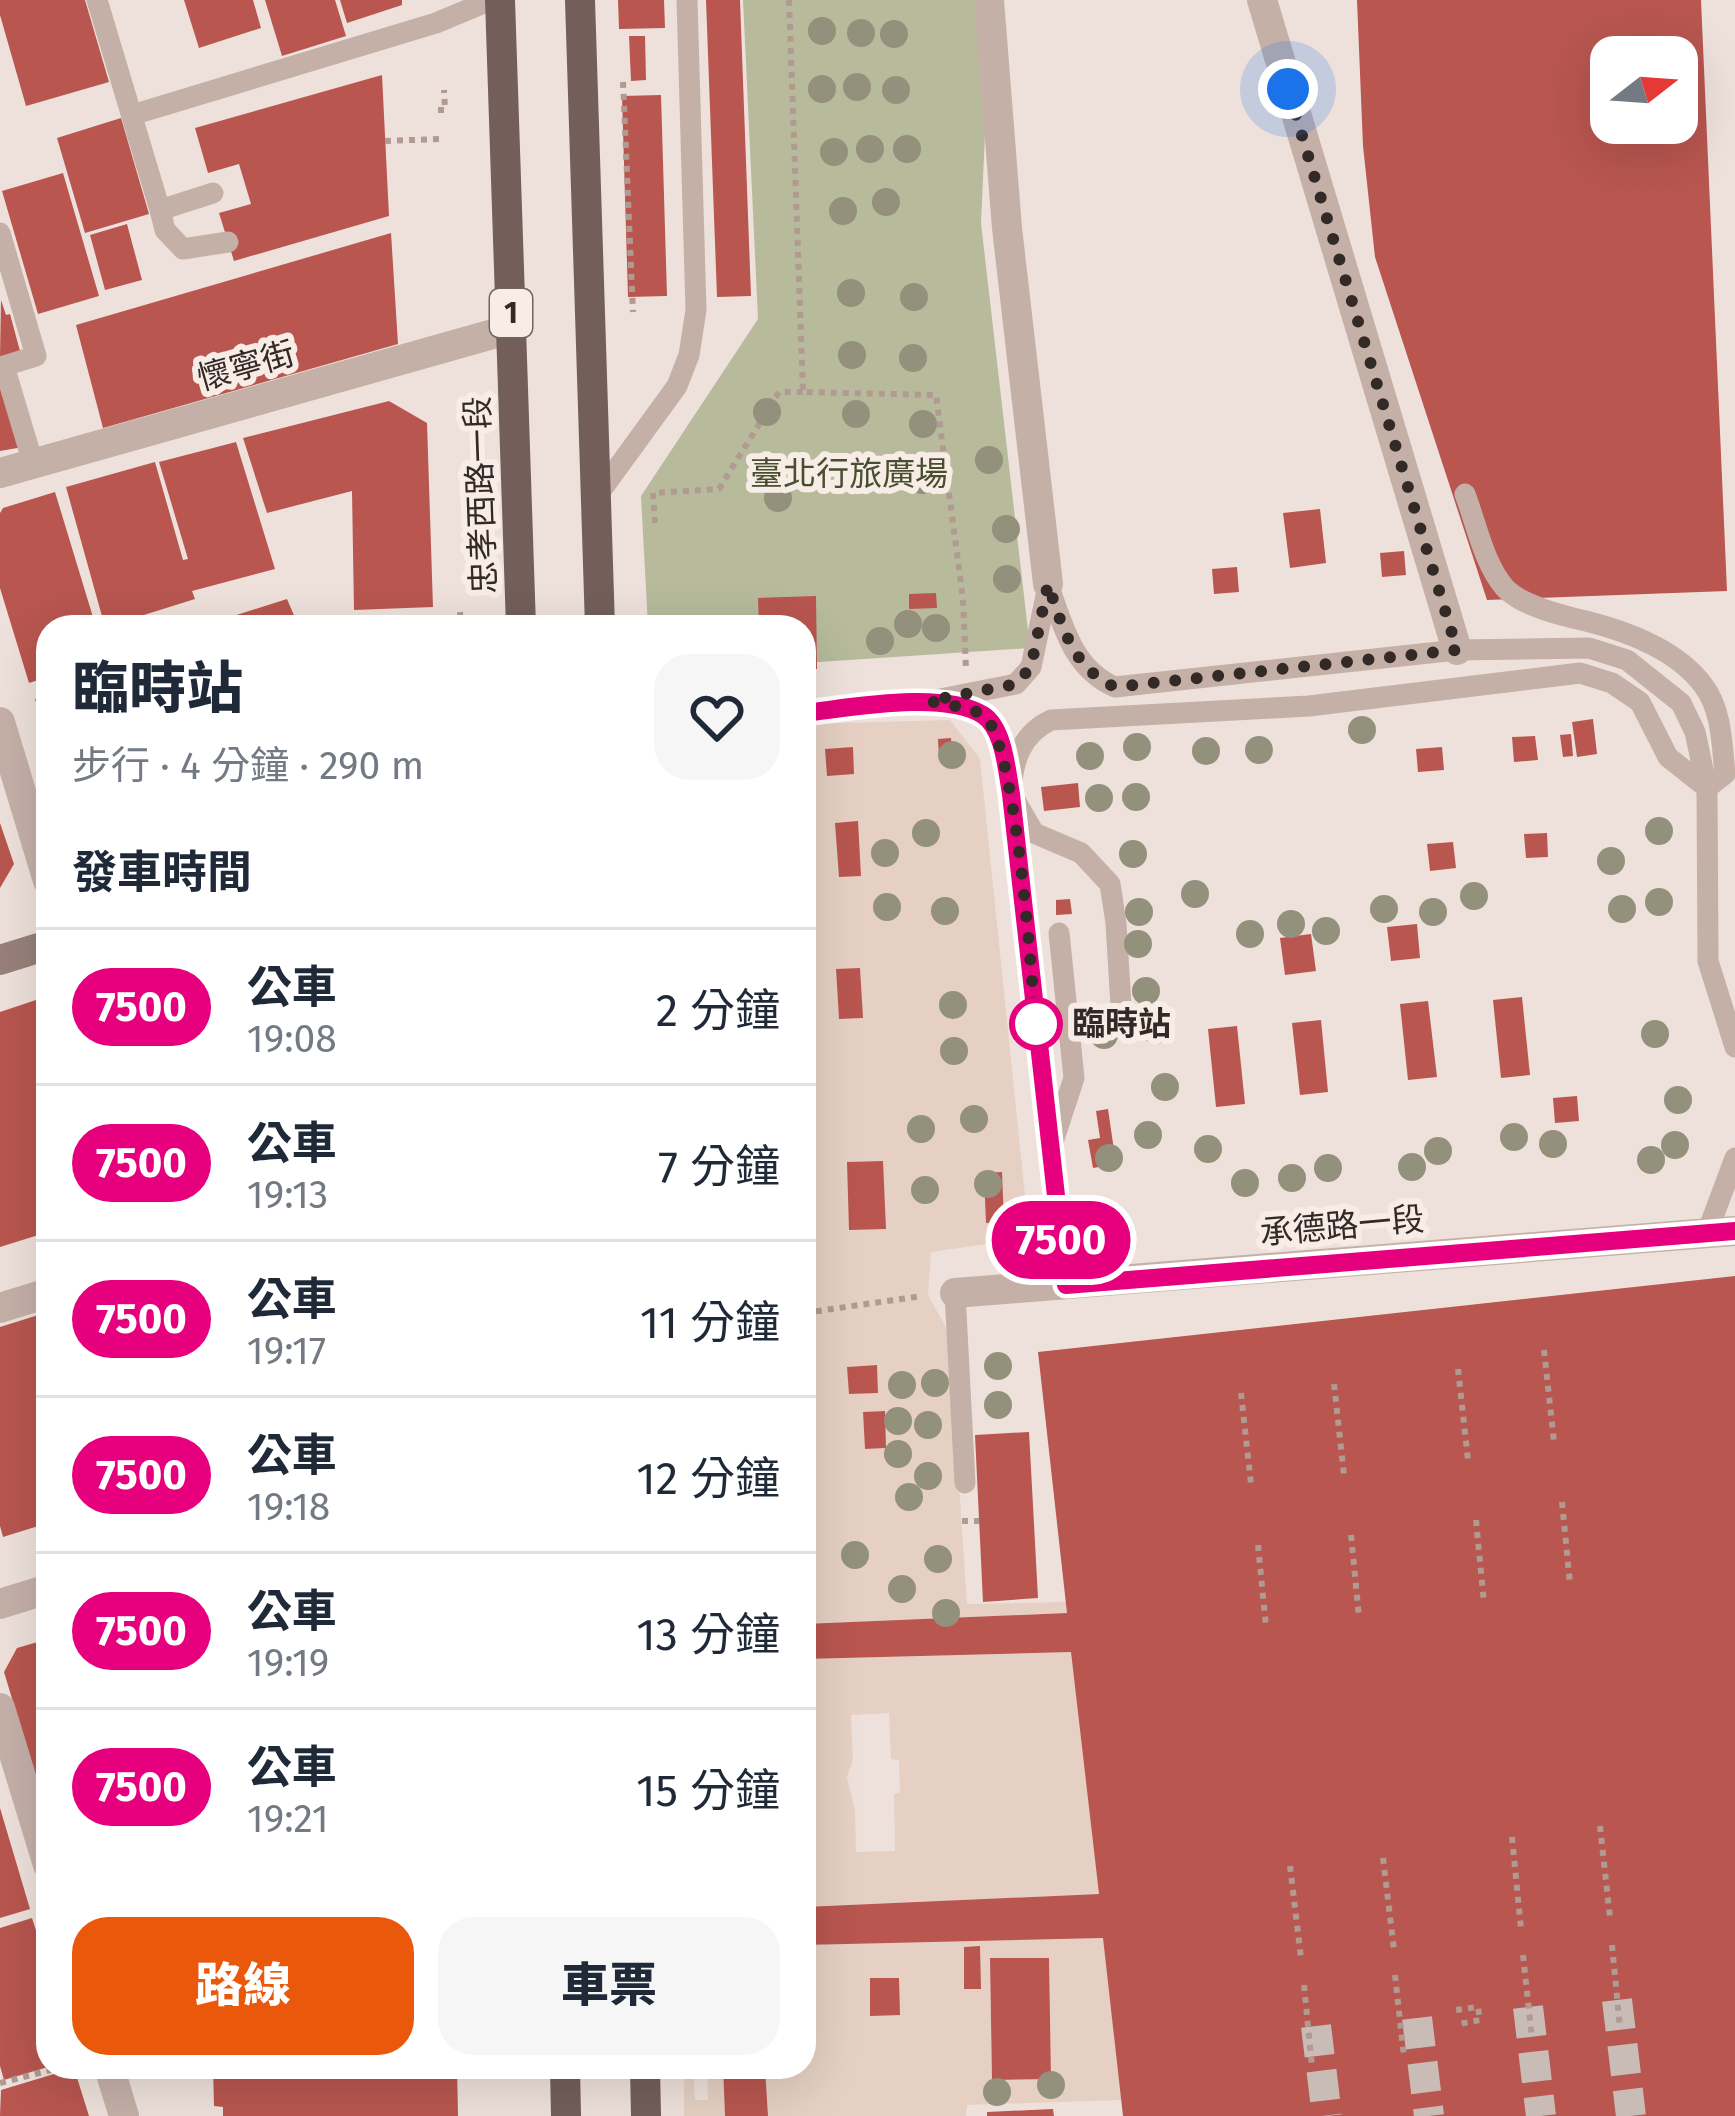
<!DOCTYPE html>
<html lang="zh-TW">
<head>
<meta charset="utf-8">
<style>
  :root { --surface:#fff; --page:#f6f6f7; --text:#1f2937; --muted:#747a83; --line:#e0e1e3; --accent:#ea580c }
  body { margin:0; font-family:"Fira Sans","Noto Sans TC",sans-serif; background:var(--page); color:var(--text); height:100vh; display:flex; flex-direction:column; font-size:45px; white-space:nowrap }
  * { box-sizing:border-box; margin:0 }
  p { font-size:39px; color:var(--muted) }
  .icon { flex:none; width:66px; height:66px; fill:none; stroke:currentColor; stroke-width:2; stroke-linecap:round; stroke-linejoin:round }
  .map { position:relative; flex:1; overflow:hidden }
  .details { position:absolute; left:36px; top:615px; width:780px; height:1464px; display:flex; flex-direction:column; background:var(--surface); border-radius:36px; box-shadow:0 12px 48px #0002 }
  .details>* { flex:none }
  .badge { padding:0 24px; border-radius:39px; font-size:42px; line-height:78px }
  .needle { width:78px; rotate:73deg }
  .controls { position:absolute; left:1590px; top:36px; display:grid; gap:24px }
  .controls a { display:grid; place-items:center; width:108px; height:108px; border-radius:24px; background:var(--surface); box-shadow:0 12px 48px #0002; font-size:60px }
  .you { position:absolute; width:60px; height:60px; margin:-30px; border:9px solid #fff; border-radius:50%; background:#1a73e8; box-shadow:0 0 0 18px #1a73e833 }
  .map>.badge { position:absolute; translate:-50% -50%; box-shadow:0 0 0 6px #fff }
  h2 { padding:0 36px; font-size:45px; line-height:108px }
  .round { display:grid; place-items:center; flex:none; width:126px; height:126px; border-radius:36px; background:var(--page) }
  .overview { display:flex; align-items:center; justify-content:space-between; height:204px; padding:0 36px }
  h1 { font-size:57px; font-weight:800; line-height:90px }
  .cta { display:flex; gap:24px; margin-top:auto; padding:24px 36px }
  .cta a { flex:1; height:138px; border-radius:36px; background:var(--accent); color:#fff; font-size:48px; font-weight:800; line-height:138px; text-align:center }
  .cta a+a { background:var(--page); color:var(--text) }
  ul { padding:0; list-style:none }
  li { display:flex; align-items:center; gap:36px; height:156px; padding:0 36px; border-top:3px solid var(--line) }
  li div { flex:1 }
  li b { display:block; font-size:45px }
  li em { font-style:normal }
  li .badge { min-width:132px; font-weight:700; text-align:center }
  .map>svg:first-child { display:block }
  .green { fill:#b7bb9c }
  .plaza { fill:#e5d0c3; fill-rule:evenodd }
  .building { fill:#b8564f; fill-rule:evenodd }
  .lines { fill:none; stroke-linecap:round; stroke-linejoin:round }
  .street-tunnel { stroke:#c9bcb7; stroke-width:30; stroke-dasharray:30 15; stroke-linecap:butt }
  .path { stroke:#b09a92; stroke-width:6; stroke-dasharray:6 6; stroke-linecap:butt }
  .lane { stroke:#c5b0a8; stroke-width:21 }
  .street { stroke:#c5b0a8; stroke-width:30 }
  .secondary { stroke:#987f7a; stroke-width:30 }
  .primary { stroke:#735e5a; stroke-width:30 }
  .tree { fill:#93907c }
  .line-casing { stroke:#fff; stroke-width:27 }
  .line { stroke:#e6007e; stroke-width:18 }
  .walk { stroke:#332927; stroke-width:12; stroke-dasharray:0 21.6 }
  .stop-dot { fill:#fff; stroke:#e6007e; stroke-width:6 }
  .labels { text-anchor:middle; dominant-baseline:central; stroke-width:12; stroke-linejoin:round; paint-order:stroke }
  .shield { fill:#f7ece6; stroke:#6e6460; stroke-width:3 }
  .shield-label { font-size:30px; font-weight:bold; fill:#332927 }
  .street-label { font-size:33px; fill:#332927; stroke:#f7ece6 }
  .park-label { font-size:33px; fill:#484e2e; stroke:#f7ece6 }
  .stop-label { font-size:33px; font-weight:bold; fill:#332927; stroke:#f7ece6; text-anchor:start }
</style>
</head>
<body>
<div class="map">
<svg width="1735" height="2116" viewBox="0 0 1735 2116">
  <rect width="100%" height="100%" fill="#eee1db"/>
  <!-- green -->
  <path class="green" d="M743,0h248l-10,223 49,425 -226,15v-36h-156l-7,-131 117,-177z"/>
  <!-- plaza -->
  <path class="plaza" d="M950,720l30,39 48,466 -6,14 -91,13 -3,43 21,38 18,271 99,-2 1,11 -263,11v-900zM836,823l25,52 -21,2zM860,968l2,50 -23,1 -3,-49zM882,1161l4,67 -36,2 -3,-68zM1001,1172l2,49 -16,2 -2,-49zM877,1365l1,27 -28,2 -3,-27zM884,1411l2,37 -21,1 -2,-37z
    M1071,1652l28,242 -295,13v-248zM889,1713l2,46 8,1 1,33 -6,1 1,57 -39,1 -1,-42 -8,-33 6,-18 -2,-44z
    M1103,1938l19,162 -155,5 -1,11h-198l-3,-49h39v-122zM980,1947v42h-16v-41zM1049,1958l2,121h-59l-2,-120z
    M684,2067h9l2,33h13l-1,-33h16l2,49h-41z"/>
  <!-- building -->
  <path class="building" d="M0,0h85l24,82 -83,24 -26,-91z
    M184,0h69l8,28 -62,20z
    M265,0h70l11,36 -64,20z
    M340,0h62v5l-55,18z
    M618,0h46l1,28 -46,1z
    M706,0h34l11,296 -34,1z
    M1357,0h344l26,591 -240,9 -112,-343 -12,-111zM1611,57h66v66h-66z
    M629,36h16l1,44 -15,1z
    M382,75l7,141 -155,45 -15,-48 32,-9 -12,-40 -31,9 -13,-45z
    M661,95l6,201 -39,1 -6,-201z
    M121,118l28,96 -64,19 -28,-95z
    M63,173l36,123 -61,18 -36,-123z
    M127,224l15,56 -37,10 -15,-55z
    M391,233l7,111 -295,84 -27,-103z
    M1,300l5,15 4,-1 10,37 -20,6z
    M0,375l23,72 -23,4z
    M389,401l38,22 6,184 -79,3 -2,-119 -85,22 -24,-75z
    M236,442l39,127 -83,22 3,8 -64,20 2,8h-28l-39,-140 89,-25 28,98 5,-1 -29,-97z
    M55,492l41,135h-48v50l-19,6 -29,-95v-75l3,-5z
    M1320,509l6,54 -36,5 -7,-55z
    M1404,551l2,24 -24,2 -2,-24z
    M1237,567l2,25 -25,2 -2,-25z
    M936,593l1,15 -28,1v-15z
    M816,596l1,73 -13,1v-43h-45l-1,-29z
    M287,599l12,28h-97v-1z
    M429,620l1,7h-57v-4z
    M48,695v43h-1l-12,-39z
    M1593,719l4,35 -20,3 -5,-35z
    M1571,734l2,22 -10,1 -3,-22z
    M1535,736l3,24 -24,2 -2,-25z
    M951,738l1,18h-13l-1,-17z
    M853,747l1,27 -27,2 -2,-27z
    M1442,747l2,23 -26,2 -2,-23z
    M1078,783l2,24 -36,4 -3,-24z
    M858,821l3,55 -22,1 -4,-54z
    M0,823l14,41 -14,24z
    M1547,833l1,24 -22,1 -2,-24z
    M1453,842l3,26 -26,3 -3,-27z
    M1070,899l2,15 -16,1v-15z
    M1417,924l3,34 -29,3 -4,-34z
    M1311,934l5,37 -31,4 -5,-37z
    M860,968l3,50 -24,1 -3,-50z
    M48,996v236l-48,15v-235z
    M1522,997l8,78 -29,3 -8,-78z
    M1428,1001l9,76 -29,3 -8,-76z
    M1321,1020l7,72 -28,3 -8,-72z
    M1237,1026l8,78 -29,3 -8,-78z
    M1577,1096l2,25 -24,2 -2,-25z
    M1108,1109l8,55 -23,4 -5,-28 12,-2 -4,-27z
    M883,1161l3,68 -37,1 -2,-68z
    M1002,1172l2,50 -18,1 -2,-50z
    M1735,1276v840h-612l-20,-178 -299,7v-38l295,-13 -28,-242 -267,7v-35l263,-11 -29,-261z
    M48,1312v211l-45,14 -3,-11v-199z
    M877,1365l1,28 -29,1 -2,-27z
    M885,1411l1,37 -21,1 -2,-37z
    M1029,1432l9,166 -55,4 -8,-167z
    M48,1639v132l-13,4 -31,-103 13,-24z
    M0,1808l30,101 -30,9z
    M32,1918l16,50v99l-44,13 -4,-14v-138z
    M980,1946l1,43h-17v-42z
    M990,1958h59l2,121 -59,1z
    M870,1978h29l1,37 -30,1z
    M213,2067h244l1,49h-235v-9l-9,-1z
    M723,2067h42l3,49h-43z
    M74,2068l15,48h-89l1,-26z
    M1053,2109l1,7h-67v-4z"/>
  <g class="lines">
    <!-- street-tunnel -->
    <path class="street-tunnel" d="M1617,2000l14,116
      M1528,2007l13,109
      M1417,2018l12,98
      M1316,2026l11,90"/>
    <!-- path -->
    <path class="path" d="M789,0l14,392 133,3 27,204 3,70
      M623,82l10,230
      M438,110h7l-1,-20
      M385,141l54,-2
      M655,523l-2,-30 66,-4 60,-97h24
      M460,612l1,15
      M804,1313l118,-17
      M1544,1350l10,92
      M1458,1369l10,91
      M1334,1384l10,91
      M1241,1393l10,91
      M1562,1502l8,82
      M1476,1520l8,83
      M962,1521h17
      M1351,1535l8,82
      M1258,1545l8,82
      M1600,1826l10,92
      M1512,1837l9,92
      M1383,1858l11,92
      M1290,1866l11,92
      M1612,1945l8,83
      M1523,1955l9,83
      M1395,1975l9,82
      M1304,1985l8,82
      M1456,2010l22,-3 2,13 -21,4
      M0,2083l62,-16"/>
    <!-- lane -->
    <path class="lane" d="M97,0l63,210 53,-17
      M132,115l304,-92 55,-23
      M160,210l5,20 18,19 45,-7
      M0,233l36,123 -32,10 29,97
      M1465,494c11,29 19,70 40,94 15,16 48,25 68,30 45,10 101,28 130,67 19,24 19,61 22,89l-18,14
      M597,496l80,-110 12,-31 7,-45 -9,-310
      M1048,584c15,41 24,84 67,103l342,-37 132,-2 38,12 54,43 14,29 12,56 1,173 27,86
      M930,701c53,14 58,8 76,63l60,520
      M804,713l126,-12 86,-17 15,-17 16,-76
      M1011,794c1,-32 10,-60 40,-74l258,-14 271,-33 32,10 28,19 28,55 39,31
      M1015,800l19,33 47,20 29,31 6,39 6,99
      M1052,1145l22,-67 -15,-145
      M1707,1233l28,-75
      M955,1293l10,190"/>
    <!-- street -->
    <path class="street" d="M989,0l18,228 41,356
      M1262,0l195,650
      M0,473l511,-144
      M0,722l48,159
      M955,1293l780,-62
      M0,1308l48,-15
      M0,1604l48,-15
      M0,1708l48,157
      M109,2067l15,49"/>
    <!-- secondary -->
    <path class="secondary" d="M0,960l48,-15"/>
    <!-- primary -->
    <path class="primary" d="M500,0l21,627
      M580,0l20,627
      M565,2067l1,49
      M645,2067l1,49"/>
  </g>
  <!-- trees -->
  <g class="tree">
    <circle cx="822" cy="31" r="14"/>
    <circle cx="861" cy="33" r="14"/>
    <circle cx="894" cy="34" r="14"/>
    <circle cx="857" cy="87" r="14"/>
    <circle cx="822" cy="89" r="14"/>
    <circle cx="896" cy="90" r="14"/>
    <circle cx="870" cy="149" r="14"/>
    <circle cx="907" cy="149" r="14"/>
    <circle cx="834" cy="152" r="14"/>
    <circle cx="886" cy="202" r="14"/>
    <circle cx="843" cy="211" r="14"/>
    <circle cx="851" cy="293" r="14"/>
    <circle cx="914" cy="297" r="14"/>
    <circle cx="852" cy="355" r="14"/>
    <circle cx="913" cy="358" r="14"/>
    <circle cx="767" cy="412" r="14"/>
    <circle cx="856" cy="414" r="14"/>
    <circle cx="923" cy="424" r="14"/>
    <circle cx="989" cy="460" r="14"/>
    <circle cx="853" cy="473" r="14"/>
    <circle cx="922" cy="480" r="14"/>
    <circle cx="778" cy="498" r="14"/>
    <circle cx="1006" cy="529" r="14"/>
    <circle cx="1007" cy="579" r="14"/>
    <circle cx="908" cy="624" r="14"/>
    <circle cx="936" cy="628" r="14"/>
    <circle cx="880" cy="641" r="14"/>
    <circle cx="1362" cy="730" r="14"/>
    <circle cx="1137" cy="747" r="14"/>
    <circle cx="1259" cy="750" r="14"/>
    <circle cx="1206" cy="751" r="14"/>
    <circle cx="952" cy="755" r="14"/>
    <circle cx="1090" cy="756" r="14"/>
    <circle cx="1136" cy="797" r="14"/>
    <circle cx="1099" cy="798" r="14"/>
    <circle cx="1659" cy="831" r="14"/>
    <circle cx="926" cy="833" r="14"/>
    <circle cx="885" cy="853" r="14"/>
    <circle cx="1133" cy="854" r="14"/>
    <circle cx="1611" cy="861" r="14"/>
    <circle cx="1195" cy="894" r="14"/>
    <circle cx="1474" cy="896" r="14"/>
    <circle cx="1659" cy="902" r="14"/>
    <circle cx="887" cy="907" r="14"/>
    <circle cx="1384" cy="909" r="14"/>
    <circle cx="1622" cy="909" r="14"/>
    <circle cx="945" cy="911" r="14"/>
    <circle cx="1139" cy="912" r="14"/>
    <circle cx="1433" cy="912" r="14"/>
    <circle cx="1291" cy="924" r="14"/>
    <circle cx="1326" cy="931" r="14"/>
    <circle cx="1250" cy="934" r="14"/>
    <circle cx="1138" cy="944" r="14"/>
    <circle cx="1146" cy="991" r="14"/>
    <circle cx="953" cy="1005" r="14"/>
    <circle cx="1156" cy="1030" r="14"/>
    <circle cx="1655" cy="1034" r="14"/>
    <circle cx="1104" cy="1035" r="14"/>
    <circle cx="954" cy="1051" r="14"/>
    <circle cx="1165" cy="1087" r="14"/>
    <circle cx="1678" cy="1100" r="14"/>
    <circle cx="974" cy="1119" r="14"/>
    <circle cx="921" cy="1129" r="14"/>
    <circle cx="1148" cy="1135" r="14"/>
    <circle cx="1514" cy="1137" r="14"/>
    <circle cx="1553" cy="1144" r="14"/>
    <circle cx="1675" cy="1145" r="14"/>
    <circle cx="1208" cy="1149" r="14"/>
    <circle cx="1438" cy="1151" r="14"/>
    <circle cx="1109" cy="1158" r="14"/>
    <circle cx="1651" cy="1160" r="14"/>
    <circle cx="1412" cy="1167" r="14"/>
    <circle cx="1328" cy="1168" r="14"/>
    <circle cx="1292" cy="1178" r="14"/>
    <circle cx="1245" cy="1183" r="14"/>
    <circle cx="988" cy="1184" r="14"/>
    <circle cx="925" cy="1190" r="14"/>
    <circle cx="998" cy="1366" r="14"/>
    <circle cx="935" cy="1383" r="14"/>
    <circle cx="902" cy="1385" r="14"/>
    <circle cx="998" cy="1405" r="14"/>
    <circle cx="898" cy="1421" r="14"/>
    <circle cx="928" cy="1425" r="14"/>
    <circle cx="898" cy="1454" r="14"/>
    <circle cx="928" cy="1476" r="14"/>
    <circle cx="909" cy="1497" r="14"/>
    <circle cx="855" cy="1555" r="14"/>
    <circle cx="938" cy="1559" r="14"/>
    <circle cx="902" cy="1589" r="14"/>
    <circle cx="946" cy="1613" r="14"/>
    <circle cx="1051" cy="2085" r="14"/>
    <circle cx="997" cy="2092" r="14"/>
  </g>
  <g class="lines">
    <!-- line casing -->
    <g class="line-casing">
      <path id="line" d="M804,713c46,-5 139,-23 179,2 21,13 24,57 28,79l55,491 669,-54"/>
    </g>
    <!-- line -->
    <use href="#line" class="line"/>
    <!-- walk -->
    <path class="walk" d="M1036,1024c-5,-49 -20,-287 -53,-309 -13,-8 -38,-10 -54,-14l87,-17 15,-17 17,-83c14,41 24,84 67,103l342,-37 -169,-561"/>
  </g>
  <!-- markers -->
  <circle class="stop-dot" cx="1036" cy="1024" r="24"/>
  <g class="labels">
    <!-- shield labels -->
    <rect class="shield" x="490" y="289" width="42" height="48" rx="9"/>
    <g class="shield-label">
      <text x="511" y="313">1</text>
    </g>
    <!-- street labels -->
    <g class="street-label">
      <text transform="translate(246 366) rotate(-16)">懷寧街</text>
      <text transform="translate(481 495) rotate(-92)">忠孝西路一段</text>
      <text transform="translate(1342 1226) rotate(-5)">承德路一段</text>
    </g>
    <!-- park labels -->
    <g class="park-label">
      <text x="849" y="474">臺北行旅廣場</text>
    </g>
    <!-- stop labels -->
    <g class="stop-label">
      <text x="1072" y="1024">臨時站</text>
    </g>
  </g>
</svg>
<div class="controls">
<a><svg class="needle" viewBox="-14 -14 28 28"><path d="M0-13l5 13h-10z" fill="#e53935"/><path d="M0 13l5-13h-10z" fill="#747a83"/></svg></a>
</div>
<div class="you" style="left:1288px;top:89px"></div>
<b class="badge" style="left:1061px;top:1240px;background:#e6007e;color:#fff">7500</b>
<section class="details">
<div class="overview"><div><h1>臨時站</h1><p>步行 · 4 分鐘 · 290 m</p></div><a class="round"><svg class="icon" aria-label="heart" viewBox="0 0 24 24"><path d="M12 20l-8-8c-3-5 5-10 8-4 3-6 11-1 8 4z"/></svg></a></div>
<h2>發車時間</h2>
<ul>
<li><span class="badge" style="background:#e6007e;color:#fff">7500</span><div><b>公車</b><p>19:08</p></div><em>2 分鐘</em></li>
<li><span class="badge" style="background:#e6007e;color:#fff">7500</span><div><b>公車</b><p>19:13</p></div><em>7 分鐘</em></li>
<li><span class="badge" style="background:#e6007e;color:#fff">7500</span><div><b>公車</b><p>19:17</p></div><em>11 分鐘</em></li>
<li><span class="badge" style="background:#e6007e;color:#fff">7500</span><div><b>公車</b><p>19:18</p></div><em>12 分鐘</em></li>
<li><span class="badge" style="background:#e6007e;color:#fff">7500</span><div><b>公車</b><p>19:19</p></div><em>13 分鐘</em></li>
<li><span class="badge" style="background:#e6007e;color:#fff">7500</span><div><b>公車</b><p>19:21</p></div><em>15 分鐘</em></li>
</ul>
<div class="cta"><a>路線</a><a>車票</a></div>
</section>
</div>
</body>
</html>
